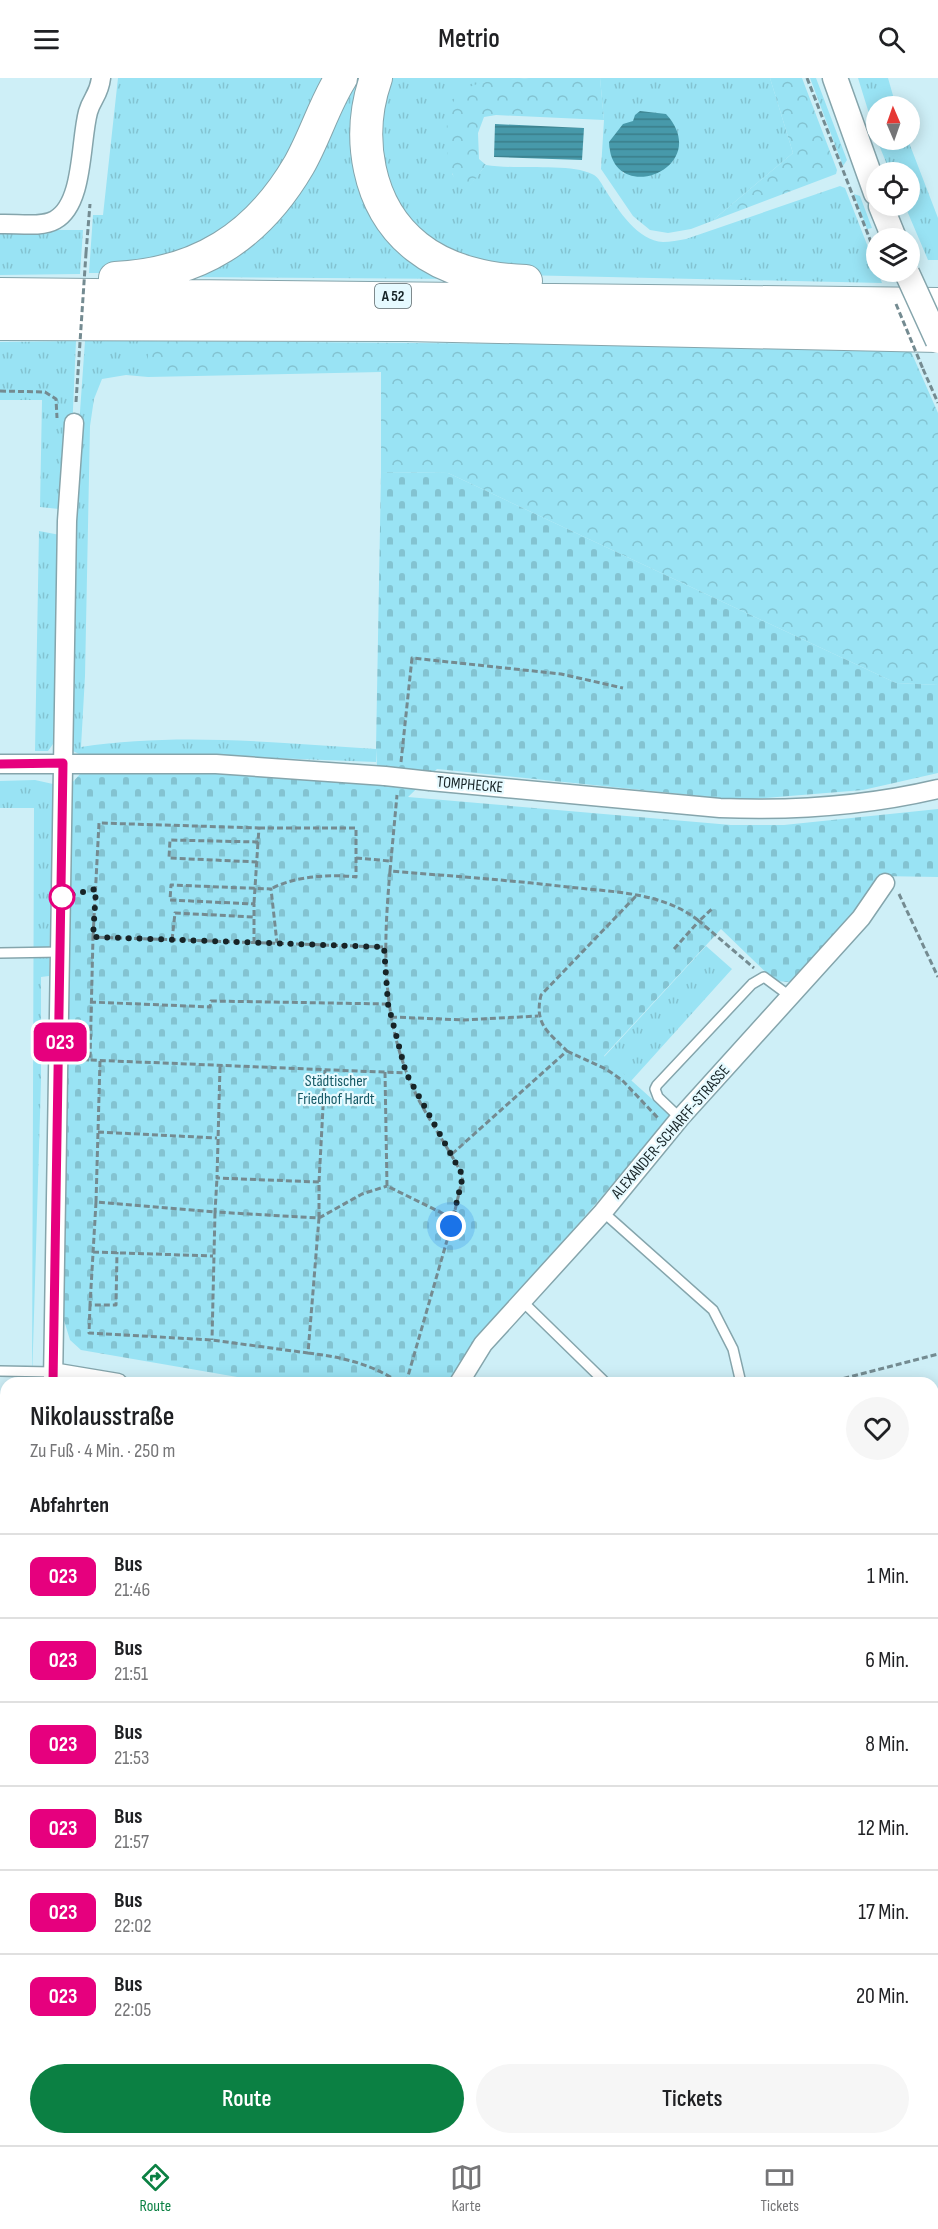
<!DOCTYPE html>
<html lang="de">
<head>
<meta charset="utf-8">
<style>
  :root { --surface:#fff; --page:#f6f6f6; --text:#202124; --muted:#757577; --line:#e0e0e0; --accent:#0b8043 }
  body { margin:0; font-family:"Sofia Sans Condensed",sans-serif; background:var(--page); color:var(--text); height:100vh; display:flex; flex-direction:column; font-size:22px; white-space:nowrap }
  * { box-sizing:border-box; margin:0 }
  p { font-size:20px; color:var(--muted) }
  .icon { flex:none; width:33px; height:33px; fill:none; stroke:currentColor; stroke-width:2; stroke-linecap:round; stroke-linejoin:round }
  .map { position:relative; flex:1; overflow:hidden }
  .drawer { position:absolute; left:0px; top:1299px; width:939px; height:768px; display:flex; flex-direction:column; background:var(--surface); border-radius:18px 18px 0 0; box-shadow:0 3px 15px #0003 }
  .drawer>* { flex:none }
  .badge { padding:0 12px; border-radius:9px; font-size:21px; line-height:39px }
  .needle { width:39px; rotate:358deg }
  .tools { position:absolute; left:866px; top:18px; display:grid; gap:12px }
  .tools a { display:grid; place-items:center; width:54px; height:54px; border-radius:50%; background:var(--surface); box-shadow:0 3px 15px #0003; font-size:30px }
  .you { position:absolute; width:30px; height:30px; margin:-15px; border:4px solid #fff; border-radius:50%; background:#1a73e8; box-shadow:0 0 0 9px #1a73e833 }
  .map>.badge { position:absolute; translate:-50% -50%; box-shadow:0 0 0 3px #fff }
  h2 { padding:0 30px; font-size:22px; line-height:54px }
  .round { display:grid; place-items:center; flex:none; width:63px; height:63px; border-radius:32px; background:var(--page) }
  .overview { display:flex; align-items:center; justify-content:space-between; height:102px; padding:0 30px }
  h1 { font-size:28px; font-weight:600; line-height:45px }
  .button { display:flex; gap:12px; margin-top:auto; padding:12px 30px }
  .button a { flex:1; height:69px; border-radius:36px; background:var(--accent); color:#fff; font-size:24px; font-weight:600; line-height:69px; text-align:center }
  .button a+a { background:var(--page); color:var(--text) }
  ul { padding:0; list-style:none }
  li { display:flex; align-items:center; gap:18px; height:84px; padding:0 30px; border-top:2px solid var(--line) }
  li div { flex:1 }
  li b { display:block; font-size:22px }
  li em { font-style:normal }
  li .badge { min-width:66px; font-weight:700; text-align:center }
  header { display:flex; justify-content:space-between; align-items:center; height:78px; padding:0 30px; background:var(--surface); font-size:27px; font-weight:600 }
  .tab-bar { display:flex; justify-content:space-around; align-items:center; height:84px; border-top:2px solid var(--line); background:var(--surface); font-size:16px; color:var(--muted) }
  .tab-bar a { display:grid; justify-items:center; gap:3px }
  .tab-bar .on { color:var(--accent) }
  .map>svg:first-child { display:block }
  .grass { fill:url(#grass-tufts); fill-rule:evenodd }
  .forest { fill:url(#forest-crowns) }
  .cemetery { fill:url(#cemetery-stones) }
  .water { fill:url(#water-rules) }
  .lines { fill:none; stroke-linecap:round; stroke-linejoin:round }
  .service-casing { stroke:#85a5ac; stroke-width:12 }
  .minor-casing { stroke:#85a5ac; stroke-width:21 }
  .secondary-casing { stroke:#85a5ac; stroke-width:27 }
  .motorway-casing { stroke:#85a5ac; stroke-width:34 }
  .path { stroke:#748b91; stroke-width:3; stroke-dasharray:6 3; stroke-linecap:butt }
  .service { stroke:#fff; stroke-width:9 }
  .minor { stroke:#fff; stroke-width:18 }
  .secondary { stroke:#fff; stroke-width:24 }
  .motorway { stroke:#fff; stroke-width:32 }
  .minor-bridge-casing { stroke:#85a5ac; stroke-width:21; stroke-linecap:butt }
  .secondary-bridge-casing { stroke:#85a5ac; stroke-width:27; stroke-linecap:butt }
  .path-bridge { stroke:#748b91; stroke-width:3; stroke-dasharray:6 3; stroke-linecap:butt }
  .minor-bridge { stroke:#fff; stroke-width:18 }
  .secondary-bridge { stroke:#fff; stroke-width:24 }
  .line-casing { stroke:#fff; stroke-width:14 }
  .line { stroke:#e6007e; stroke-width:9 }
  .walk { stroke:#172427; stroke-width:6; stroke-dasharray:0 10.8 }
  .stop-dot { fill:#fff; stroke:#e6007e; stroke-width:3 }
  .labels { text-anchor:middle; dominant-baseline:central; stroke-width:4.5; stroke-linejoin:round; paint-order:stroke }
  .shield { fill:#e6faff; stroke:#556468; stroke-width:1.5 }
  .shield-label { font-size:15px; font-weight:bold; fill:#172427 }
  .street-label { font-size:16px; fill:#172427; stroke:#e6faff }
  .park-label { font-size:16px; fill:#155966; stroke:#e6faff }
</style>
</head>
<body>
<header><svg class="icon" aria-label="menu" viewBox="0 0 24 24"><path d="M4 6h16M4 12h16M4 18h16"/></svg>Metrio<svg class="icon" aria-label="search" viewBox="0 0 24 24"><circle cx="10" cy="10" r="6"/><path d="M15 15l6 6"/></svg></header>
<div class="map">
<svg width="938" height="2067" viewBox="0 0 938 2067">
  <defs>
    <pattern id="grass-tufts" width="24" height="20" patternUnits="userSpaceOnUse" patternTransform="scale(1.5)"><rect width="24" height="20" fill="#99e3f4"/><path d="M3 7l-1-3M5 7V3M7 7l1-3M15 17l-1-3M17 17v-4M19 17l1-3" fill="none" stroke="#83c3d1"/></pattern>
    <pattern id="forest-crowns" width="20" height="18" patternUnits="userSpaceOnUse" patternTransform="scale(1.5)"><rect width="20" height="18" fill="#99e3f4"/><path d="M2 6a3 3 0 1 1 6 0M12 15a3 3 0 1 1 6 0" fill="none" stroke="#83c3d1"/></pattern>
    <pattern id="cemetery-stones" width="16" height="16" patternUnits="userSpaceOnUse" patternTransform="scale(1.5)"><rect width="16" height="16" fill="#99e3f4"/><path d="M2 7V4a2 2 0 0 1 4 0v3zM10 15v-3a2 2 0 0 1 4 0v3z" fill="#83c3d1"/></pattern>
    <pattern id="water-rules" width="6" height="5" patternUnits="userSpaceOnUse" patternTransform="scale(1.5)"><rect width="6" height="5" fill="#4799aa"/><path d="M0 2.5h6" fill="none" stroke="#3a7d8a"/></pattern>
  </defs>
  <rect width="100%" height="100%" fill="#ceeff7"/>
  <!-- grass -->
  <path class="grass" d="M118,0h212l-55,106 -62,58 -97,31h-27l4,-58h10z
    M349,0h24l-10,90 101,111 -282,-2 35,-19z
    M388,0h141l-47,5 -30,91 13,17 21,-26c29,5 83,-2 106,9 7,3 10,11 14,17 12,19 32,50 57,51 7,0 16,-2 23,-3l154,-53 5,2 37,95 -363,-8 -74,-23 -35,-27 -33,-65z
    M600,0h170l23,75 -81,68 -21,8 -23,4 -18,-3 -17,-14 -32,-47 3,-49zM633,43l-9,53 -15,-25z
    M810,0h6l31,82 -4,6z
    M858,0h30l8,28h-20v30z
    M877,62h31l30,78v42h-10l-23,-54h4v-34h-19z
    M854,116l6,2 12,32 -5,1z
    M0,152h83l-3,44 -80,1z
    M76,263l-7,158 -10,10 -19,-2 2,-107h-42v-58z
    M85,263h63v36l-22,-2 -24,4 -8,20 -4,27 -5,250 -4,71c97,-15 197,-4 295,2v13l-207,-8 -88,1 -8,-4 -4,-9 8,-288z
    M39,453l21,4 -5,176 -2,33 -5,7h-13z
    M35,702l18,4 -4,192 -8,1v104l-9,301 2,-574h-34v-27z
    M706,868l26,23 -101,112 -27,-24z"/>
  <!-- forest -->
  <path class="forest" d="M529,0h71l4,42 -108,-5 -12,2 -6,16 1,26 7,6 -21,27c-5,-6 -11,-13 -13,-19 -8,-22 -10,-70 12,-83 18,-11 45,-10 65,-12z
    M770,0h32l35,92 -1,4 -124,47 81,-68z
    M148,263l761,6 29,66v272l-42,-2 -448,-210 -67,-1v-100l-233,5z"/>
  <!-- cemetery -->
  <path class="cemetery" d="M381,394l67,1 448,210 42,2v88l-75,17 -124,10 -302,-31 -29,28 323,28h53l154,-16v68l-59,-1 -26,38 -64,68 -14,-1 -54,-52 -117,127 67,60 -201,234 -22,33h-176l-191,-33 -11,-10 -7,-23 8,-533 10,-11 148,1 149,10 -2,-35z"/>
  <!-- water -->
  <path class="water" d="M640,33l26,3c49,54 -55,95 -57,28l14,-18 10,-3 2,-6z
    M495,46l89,4 -2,32 -88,-3z"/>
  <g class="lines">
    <!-- service casing -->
    <g class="service-casing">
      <path id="service" d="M0,875l61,-1
        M680,1040l-22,-21 -3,-8 2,-4 95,-101 12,-7 27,20
        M603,1134l110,98 20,39 8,34
        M523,1224l83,81
        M0,1293l52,1
        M0,1865l6,-16
        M364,2067l7,-6"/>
    </g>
    <!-- minor casing -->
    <g class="minor-casing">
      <path id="minor" d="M0,146c16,-1 41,4 55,-4 29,-16 25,-78 33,-108 4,-14 11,-17 13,-34
        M0,686h216l169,12
        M430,703l290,27c74,3 146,-2 218,-19
        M52,1294l66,11
        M53,1305l14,-862 7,-98
        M459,1305l24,-39 120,-132 77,-94 181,-200 24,-35
        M933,1405l5,-1
        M933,1679h5
        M933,1841l5,1
        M0,2002l6,1
        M933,2032h5
        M118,2067l2,-6
        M516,2067l3,-6
        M709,2067l5,-6"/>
    </g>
    <!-- secondary casing -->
    <g class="secondary-casing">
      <path id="secondary" d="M835,0l41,115
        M881,128l13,32
        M0,1774l6,2
        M337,2061l5,6"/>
    </g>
    <!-- motorway casing -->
    <g class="motorway-casing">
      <path id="motorway" d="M376,0c-20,57 -10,129 41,169 30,24 72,33 109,34
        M115,200c83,-4 142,-41 184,-113 16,-28 25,-60 42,-87
        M0,216l938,10
        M0,246l406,1 532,11"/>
    </g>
    <!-- path -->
    <path class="path" d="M807,0l69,177
      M86,175l4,-49
      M883,194l1,3
      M923,291l15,34
      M0,313l45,1 11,7 1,19
      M401,684l11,-104 149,16 62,14
      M259,750h97v49c-26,-3 -62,-1 -85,12
      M356,780l34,3
      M390,793l7,-76
      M899,816l39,83
      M254,825l4,-61
      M93,859l6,-114 160,5 -1,14 -88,-2 -1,18 88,4
      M172,862l3,-27 79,4
      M254,865v-39l-84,-4 1,-15 100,4 6,54
      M383,869l-290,-10 -3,123 316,13
      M674,871l25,-28 55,47
      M90,924l120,5 1,-6 177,3
      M391,939l73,3 74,-4
      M567,973l39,18 16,11 36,38
      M74,981l16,1
      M100,983l-4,141 119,10 -3,128
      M220,989l-3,111 102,4v36
      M385,994l2,114 59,29 5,11
      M98,1054l119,6
      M452,1076l115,-103c-19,-19 -33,-27 -26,-56l96,-100
      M319,1104l6,-112
      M96,1124l-6,103h26l1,-53
      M319,1140l43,-24 25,-8
      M93,1174l120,4
      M90,1227l-1,28 123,7 96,13 11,-135 -104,-6 2,-34
      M308,1275c34,4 64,11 92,30
      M406,1305l46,-160 11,-47c-18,-35 -44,-68 -57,-105 -25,-67 -22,-131 -16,-200 60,5 119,9 178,16 45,5 95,5 131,34l14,-13
      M826,1305l112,-29
      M307,2061l5,6"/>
    <!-- service -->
    <use href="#service" class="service"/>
    <!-- minor -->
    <use href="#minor" class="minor"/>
    <!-- secondary -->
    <use href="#secondary" class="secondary"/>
    <!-- motorway -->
    <use href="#motorway" class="motorway"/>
    <!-- minor-bridge casing -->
    <g class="minor-bridge-casing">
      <path id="minor-bridge" d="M385,698l45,5"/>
    </g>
    <!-- secondary-bridge casing -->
    <g class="secondary-bridge-casing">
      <path id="secondary-bridge" d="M907,195l31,68"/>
    </g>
    <!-- path-bridge -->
    <path class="path-bridge" d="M896,226l27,65
      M76,324l10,-149"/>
    <!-- minor-bridge -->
    <use href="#minor-bridge" class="minor-bridge"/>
    <!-- secondary-bridge -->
    <use href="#secondary-bridge" class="secondary-bridge"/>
  </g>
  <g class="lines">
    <!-- line casing -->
    <g class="line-casing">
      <path id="line" d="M0,686l63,-1 -10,620"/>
    </g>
    <!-- line -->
    <use href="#line" class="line"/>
    <!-- walk -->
    <path class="walk" d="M62,819l34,-8 -3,48 291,10 4,57 18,69 57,103 -12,50"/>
  </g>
  <!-- markers -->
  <circle class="stop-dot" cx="62" cy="819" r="12"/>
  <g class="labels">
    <!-- shield labels -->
    <rect class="shield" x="375" y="206" width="36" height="24" rx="4.5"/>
    <g class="shield-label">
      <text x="393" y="218">A 52</text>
    </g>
    <!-- street labels -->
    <g class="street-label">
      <text transform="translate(470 707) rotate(5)">TOMPHECKE</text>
      <text transform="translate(671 1054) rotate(-49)">ALEXANDER-SCHARFF-STRASSE</text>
    </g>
    <!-- park labels -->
    <g class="park-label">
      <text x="336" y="1003">Städtischer<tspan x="336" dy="18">Friedhof Hardt</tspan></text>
    </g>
  </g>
</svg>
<div class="tools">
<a><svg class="needle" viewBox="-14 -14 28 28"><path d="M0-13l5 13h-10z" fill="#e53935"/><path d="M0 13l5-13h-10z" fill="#757577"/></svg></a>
<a><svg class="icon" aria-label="locate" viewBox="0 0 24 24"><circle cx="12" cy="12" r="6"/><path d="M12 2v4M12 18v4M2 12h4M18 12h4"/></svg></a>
<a><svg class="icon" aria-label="layers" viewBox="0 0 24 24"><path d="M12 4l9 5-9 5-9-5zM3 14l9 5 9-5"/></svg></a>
</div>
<div class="you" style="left:451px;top:1148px"></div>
<b class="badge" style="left:60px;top:964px;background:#e6007e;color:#fff">023</b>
<section class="drawer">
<div class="overview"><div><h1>Nikolausstraße</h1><p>Zu Fuß · 4 Min. · 250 m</p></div><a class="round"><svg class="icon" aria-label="heart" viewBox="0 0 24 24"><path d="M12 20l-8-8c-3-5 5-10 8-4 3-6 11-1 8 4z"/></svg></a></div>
<h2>Abfahrten</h2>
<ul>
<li><span class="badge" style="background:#e6007e;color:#fff">023</span><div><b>Bus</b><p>21:46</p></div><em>1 Min.</em></li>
<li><span class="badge" style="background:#e6007e;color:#fff">023</span><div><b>Bus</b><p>21:51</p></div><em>6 Min.</em></li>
<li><span class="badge" style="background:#e6007e;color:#fff">023</span><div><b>Bus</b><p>21:53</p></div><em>8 Min.</em></li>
<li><span class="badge" style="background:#e6007e;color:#fff">023</span><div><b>Bus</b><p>21:57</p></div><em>12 Min.</em></li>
<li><span class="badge" style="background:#e6007e;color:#fff">023</span><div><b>Bus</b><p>22:02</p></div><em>17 Min.</em></li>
<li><span class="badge" style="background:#e6007e;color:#fff">023</span><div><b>Bus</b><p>22:05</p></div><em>20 Min.</em></li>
</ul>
<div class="button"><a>Route</a><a>Tickets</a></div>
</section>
</div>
<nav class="tab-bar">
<a class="on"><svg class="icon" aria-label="directions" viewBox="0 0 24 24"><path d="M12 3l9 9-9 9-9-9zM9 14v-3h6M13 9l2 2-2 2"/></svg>Route</a>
<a><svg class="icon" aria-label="map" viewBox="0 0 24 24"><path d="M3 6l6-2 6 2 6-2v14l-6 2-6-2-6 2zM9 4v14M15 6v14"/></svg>Karte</a>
<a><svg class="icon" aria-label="tickets" viewBox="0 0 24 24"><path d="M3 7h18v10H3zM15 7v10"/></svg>Tickets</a>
</nav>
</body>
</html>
